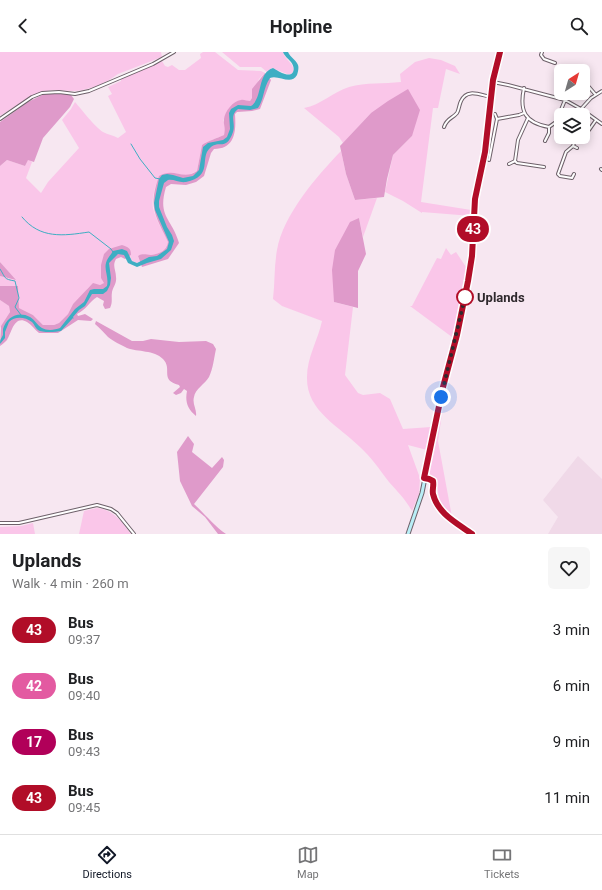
<!DOCTYPE html>
<html lang="en">
<head>
<meta charset="utf-8">
<style>
  :root { --surface:#fff; --page:#f6f6f6; --text:#202124; --muted:#757577; --line:#e0e0e0; --accent:#111827 }
  body { margin:0; font-family:Roboto,sans-serif; background:var(--page); color:var(--text); height:100vh; display:flex; flex-direction:column; font-size:15px; white-space:nowrap }
  * { box-sizing:border-box; margin:0 }
  p { font-size:13px; color:var(--muted) }
  .icon { flex:none; width:22px; height:22px; fill:none; stroke:currentColor; stroke-width:2; stroke-linecap:round; stroke-linejoin:round }
  .map { position:relative; height:482px; overflow:hidden }
  .details { display:flex; flex-direction:column; background:var(--surface); flex:1 }
  .details>* { flex:none }
  .badge { padding:0 8px; border-radius:13px; font-size:14px; line-height:26px }
  .needle { width:26px; rotate:37deg }
  .fabs { position:absolute; left:554px; top:12px; display:grid; gap:8px }
  .fabs a { display:grid; place-items:center; width:36px; height:36px; border-radius:6px; background:var(--surface); box-shadow:0 2px 10px #0003; font-size:20px }
  .you { position:absolute; width:20px; height:20px; margin:-10px; border:3px solid #fff; border-radius:50%; background:#1a73e8; box-shadow:0 0 0 6px #1a73e833 }
  .map>.badge { position:absolute; translate:-50% -50%; box-shadow:0 0 0 2px #fff }
  .round { display:grid; place-items:center; flex:none; width:42px; height:42px; border-radius:6px; background:var(--page) }
  .overview { display:flex; align-items:center; justify-content:space-between; height:68px; padding:0 12px }
  h1 { font-size:19px; font-weight:700; line-height:30px }
  ul { padding:0; list-style:none }
  li { display:flex; align-items:center; gap:12px; height:56px; padding:0 12px }
  li div { flex:1 }
  li b { display:block; font-size:15px }
  li em { font-style:normal }
  li .badge { min-width:44px; font-weight:700; text-align:center }
  header { display:flex; justify-content:space-between; align-items:center; height:52px; padding:0 12px; background:var(--surface); font-size:18px; font-weight:700 }
  .tab-bar { display:flex; justify-content:space-around; align-items:center; height:56px; border-top:1px solid var(--line); background:var(--surface); font-size:11px; color:var(--muted) }
  .tab-bar a { display:grid; justify-items:center; gap:2px }
  .tab-bar .on { color:var(--accent) }
  .map>svg:first-child { display:block }
  .built { fill:#f0d9e8 }
  .green { fill:#fac6e9 }
  .forest { fill:#df9aca }
  .water { fill:#3eaec3 }
  .lines { fill:none; stroke-linecap:round; stroke-linejoin:round }
  .stream { stroke:#3eaec3; stroke-width:1 }
  .street-casing { stroke:#6d6069; stroke-width:4 }
  .secondary-casing { stroke:#6d6069; stroke-width:5 }
  .street { stroke:#fff; stroke-width:2 }
  .secondary { stroke:#b9eef6; stroke-width:3 }
  .line-casing { stroke:#fff; stroke-width:9 }
  .line { stroke:#b10d28; stroke-width:6 }
  .walk { stroke:#2f292d; stroke-width:4; stroke-dasharray:0 7.2 }
  .stop-dot { fill:#fff; stroke:#b10d28; stroke-width:2 }
  .labels { text-anchor:middle; dominant-baseline:central; stroke-width:4; stroke-linejoin:round; paint-order:stroke }
  .stop-label { font-size:13px; font-weight:bold; fill:#2f292d; stroke:#f7e7f1; text-anchor:start }
</style>
</head>
<body>
<header><svg class="icon" aria-label="back" viewBox="0 0 24 24"><path d="M15 5l-7 7 7 7"/></svg>Hopline<svg class="icon" aria-label="search" viewBox="0 0 24 24"><circle cx="10" cy="10" r="6"/><path d="M15 15l6 6"/></svg></header>
<div class="map">
<svg width="602" height="482" viewBox="0 0 602 482">
  <rect width="100%" height="100%" fill="#f7e7f1"/>
  <!-- built -->
  <path class="built" d="M578,404l24,23v55h-54l10,-17 -15,-17z"/>
  <!-- green -->
  <path class="green" d="M0,0h161l1,5 -44,17c-13,10 -31,17 -46,17 -9,0 -17,-2 -25,0 -18,4 -32,16 -47,25z
    M203,0h12l23,18 23,1 4,2 -6,6 -7,19 -2,3h-5l-22,19 3,8 -2,7c-8,4 -15,5 -22,10l-5,26 -11,5c-20,-5 -27,-6 -32,16 -1,5 -2,10 -1,16 3,12 10,23 15,34l-1,6c-4,4 -11,7 -16,7 -5,1 -8,-2 -13,1l2,6 -3,1 -5,-2 -2,-5 1,-1 -9,-10 -17,38 -5,2 -7,-1 -5,4 -5,7 -10,9 -5,10 -9,9 -5,2h-11l-10,-10 -14,-7 -1,-22h-18v-10l15,4 -15,-18v-96l7,-6 18,6 3,-7 4,3 -6,16 15,15 7,-11 31,-34 -17,-28 9,-11 4,-7c7,8 20,25 28,30 5,3 10,3 15,6l8,-6 -18,-36 4,-2 -4,-7 13,-6v-3l41,-17 3,5 3,1 4,-2 7,5h6l16,-12 -1,-4z
    M222,0h61c2,8 10,10 11,19l-3,3h-4l-15,-6 -5,4 -6,-5h-21z
    M429,6l12,2 14,6 5,8 -14,-5 -8,39h-5l-12,94 50,8 1,6 -50,-4v1l-19,-12 -18,-9 8,-37 19,-19 -41,-23 -28,30 -4,-6 -35,-29c17,-3 29,-16 45,-21 17,-5 35,-3 52,-5l-1,-8 15,-12z
    M341,99l5,23 9,26 22,-2 -14,39 -4,-19 -25,84 19,5 -8,68 13,18 5,2 17,-2 10,6 13,30 28,-2 -4,23 -19,-5 12,33 -1,16 -7,17c-6,-11 -15,-20 -23,-29 -9,-12 -18,-25 -29,-35 -21,-21 -54,-36 -53,-70 0,-20 11,-37 15,-56l-40,-15 -9,-7c2,-16 1,-33 4,-49 6,-35 40,-74 64,-99z
    M446,196l5,7 5,-3 12,18 -16,67 -42,-31h2l25,-48 4,1z
    M0,248l9,6 1,6 -10,16z
    M447,328l-9,61 14,76 -6,-5 -6,-9 -4,-21 -6,-8 -1,-6z
    M97,456c17,2 24,13 34,26h-52l5,-23z
    M33,471l2,11h-35v-7l21,-1z"/>
  <!-- forest -->
  <path class="forest" d="M265,21l6,7 -11,29 -8,2 -15,1 -2,2c1,16 1,35 -21,35l-3,4 -7,23 -8,6 -10,3 -15,-1 -5,3c-9,30 6,31 13,56l-11,16 -26,8 -4,-11c5,-3 8,-1 13,-1 8,-1 16,-4 17,-13 -13,-27 -20,-35 -9,-66 15,-9 24,5 38,-5l5,-26c7,-5 14,-6 22,-10 2,-9 -1,-10 0,-16 1,-8 9,-18 17,-19 2,-1 6,1 9,1l2,-3v-9z
    M408,37l12,21 -8,26 -19,19 -6,24 -3,18 -29,3 -9,-26 -6,-28 31,-33 17,-12z
    M44,42h24l3,1 3,4 -4,8 -27,31 -9,24 -6,-2 -3,6 -18,-6 -7,6v-44l28,-20z
    M359,166l7,36 -8,17v37l-24,-6 -2,-32 3,-20 15,-28z
    M122,193c6,2 9,3 9,10l-6,4 -4,-2 -5,2c-4,7 0,11 0,18 1,6 -3,10 -4,15 -1,6 1,10 -2,16l-5,1 -2,-4 1,-4 -7,-4c-8,5 -11,13 -20,17l1,2 7,-2 8,5 -2,2 -13,-1 -20,13h-19c-4,-3 -7,-8 -12,-11 -13,-7 -15,10 -20,18 -2,2 -4,4 -7,6l1,-20 9,-14 -1,-6 -9,-6v-14h18l1,22 14,7 10,10h11l5,-2 9,-9 5,-10 20,-21 7,2 4,-2 -3,-5v-13l3,-11 5,-5z
    M0,210l16,18 -16,-4z
    M96,269l36,20h11l8,-2 28,3 27,-1 7,3 3,5c-2,9 -3,20 -7,28 -4,7 -14,12 -15,20 -2,7 3,12 2,19 -9,-7 -11,-15 -9,-25l-3,-2 -3,4 -5,2 -3,-2 7,-6 -1,-2c-20,-5 -6,-16 -16,-26 -9,-9 -25,-7 -36,-11 -6,-3 -14,-7 -19,-11 -4,-4 -8,-9 -13,-13z
    M188,384l6,8 -2,8 20,16 10,-11 2,3 -1,7 -29,37c11,10 20,22 32,30h-8l-13,-17 -13,-11 -12,-25 -3,-29z"/>
  <!-- water -->
  <path class="water" d="M283,0h5c2,5 8,8 10,13 1,3 0,7 -1,10 -6,11 -19,-1 -27,3 -7,10 -6,22 -12,30l-8,2 -12,-1c-9,7 -2,14 -5,23 -7,20 -14,7 -23,16 -11,10 4,28 -24,34 -7,1 -12,-3 -18,-2l-4,3 -5,18v6l8,20 5,8 2,6 -3,9 -10,9 -14,4 -10,4 -9,-4 -4,-8 -6,-1 -9,9 2,15 -1,7 -3,6 -4,3h-11l-7,12 -6,4 -6,7 1,2 -1,-1 -12,13c-5,1 -19,2 -23,-1 -3,-2 -3,-5 -6,-8 -7,-5 -17,-6 -23,0l-4,10v6l-5,6c0,-5 1,-5 3,-9 0,-2 0,-4 0,-6 4,-13 16,-18 27,-12 5,3 7,8 12,11 5,3 13,2 18,0l15,-19 9,-7 6,-12 4,-1h9l4,-3c2,-9 -3,-16 -1,-23 1,-5 5,-8 7,-12l9,-2 5,2 5,10 5,2 12,-6 8,-1 10,-7 2,-7 -14,-32 -1,-7 5,-24 3,-4 5,-1 6,1 10,3 10,-2 6,-6 4,-23 5,-4 15,-3 4,-3 3,-8 -1,-16 2,-4 7,-4 13,1c12,-8 6,-33 22,-38 4,2 8,5 12,6 9,3 11,-6 6,-12 -3,-4 -6,-5 -8,-10z"/>
  <g class="lines">
    <!-- stream -->
    <path class="stream" d="M131,92l9,15 15,19 5,1
      M22,165c18,22 41,19 67,15l22,17 2,3
      M0,217c6,9 3,10 15,12l4,17 -4,9 6,8"/>
    <!-- street casing -->
    <g class="street-casing">
      <path id="street" d="M542,0l-1,3 3,4 11,4
        M567,19l2,-5
        M583,28l12,14
        M493,30l15,3 57,15 16,9 21,15
        M524,36c-5,23 1,35 25,39l7,-5 9,-22
        M581,57l10,-11 11,-7
        M495,62l2,5
        M528,66l-10,22 -3,21 2,2 27,4
        M0,67l32,-22 10,-4 17,-1 16,2 14,-3 64,-27 21,-12
        M444,75c3,-9 8,-8 13,-14 2,-3 2,-8 4,-12 6,-13 19,-6 30,-4
        M583,82l6,-4 7,-10
        M545,89l4,-8v-6
        M573,94l4,2
        M489,108l8,-41 22,-4 5,-2
        M509,112l6,-3
        M601,117l1,1
        M574,122l-2,4 -12,-2 -2,-2 8,-22 7,-6 3,-9
        M425,426l4,1 4,2c1,5 -1,9 0,13 5,20 24,29 39,40
        M0,471h19l78,-18 14,4 6,4 17,21"/>
    </g>
    <!-- secondary casing -->
    <g class="secondary-casing">
      <path id="secondary" d="M408,482l14,-41 21,-106 14,-52 11,-54 4,-25 3,-57 10,-47 8,-71 7,-29"/>
    </g>
    <!-- street -->
    <use href="#street" class="street"/>
    <!-- secondary -->
    <use href="#secondary" class="secondary"/>
  </g>
  <g class="lines">
    <!-- line casing -->
    <g class="line-casing">
      <path id="line" d="M472,482c-15,-11 -34,-20 -39,-40 -1,-4 1,-8 0,-13l-4,-2 -5,-1 19,-91 14,-52 11,-54 4,-25 3,-57 10,-47 8,-72 7,-28"/>
    </g>
    <!-- line -->
    <use href="#line" class="line"/>
    <!-- walk -->
    <path class="walk" d="M441,345l24,-100"/>
  </g>
  <!-- markers -->
  <circle class="stop-dot" cx="465" cy="245" r="8"/>
  <g class="labels">
    <!-- stop labels -->
    <g class="stop-label">
      <text x="477" y="245">Uplands</text>
    </g>
  </g>
</svg>
<div class="fabs">
<a><svg class="needle" viewBox="-14 -14 28 28"><path d="M0-13l5 13h-10z" fill="#e53935"/><path d="M0 13l5-13h-10z" fill="#757577"/></svg></a>
<a><svg class="icon" aria-label="layers" viewBox="0 0 24 24"><path d="M12 4l9 5-9 5-9-5zM3 14l9 5 9-5"/></svg></a>
</div>
<div class="you" style="left:441px;top:345px"></div>
<b class="badge" style="left:473px;top:177px;background:#b10d28;color:#fff">43</b>
</div>
<section class="details">
<div class="overview"><div><h1>Uplands</h1><p>Walk · 4 min · 260 m</p></div><a class="round"><svg class="icon" aria-label="heart" viewBox="0 0 24 24"><path d="M12 20l-8-8c-3-5 5-10 8-4 3-6 11-1 8 4z"/></svg></a></div>
<ul>
<li><span class="badge" style="background:#b10d28;color:#fff">43</span><div><b>Bus</b><p>09:37</p></div><em>3 min</em></li>
<li><span class="badge" style="background:#e35aa1;color:#fff">42</span><div><b>Bus</b><p>09:40</p></div><em>6 min</em></li>
<li><span class="badge" style="background:#b10059;color:#fff">17</span><div><b>Bus</b><p>09:43</p></div><em>9 min</em></li>
<li><span class="badge" style="background:#b10d28;color:#fff">43</span><div><b>Bus</b><p>09:45</p></div><em>11 min</em></li>
</ul>
</section>
<nav class="tab-bar">
<a class="on"><svg class="icon" aria-label="directions" viewBox="0 0 24 24"><path d="M12 3l9 9-9 9-9-9zM9 14v-3h6M13 9l2 2-2 2"/></svg>Directions</a>
<a><svg class="icon" aria-label="map" viewBox="0 0 24 24"><path d="M3 6l6-2 6 2 6-2v14l-6 2-6-2-6 2zM9 4v14M15 6v14"/></svg>Map</a>
<a><svg class="icon" aria-label="tickets" viewBox="0 0 24 24"><path d="M3 7h18v10H3zM15 7v10"/></svg>Tickets</a>
</nav>
</body>
</html>
